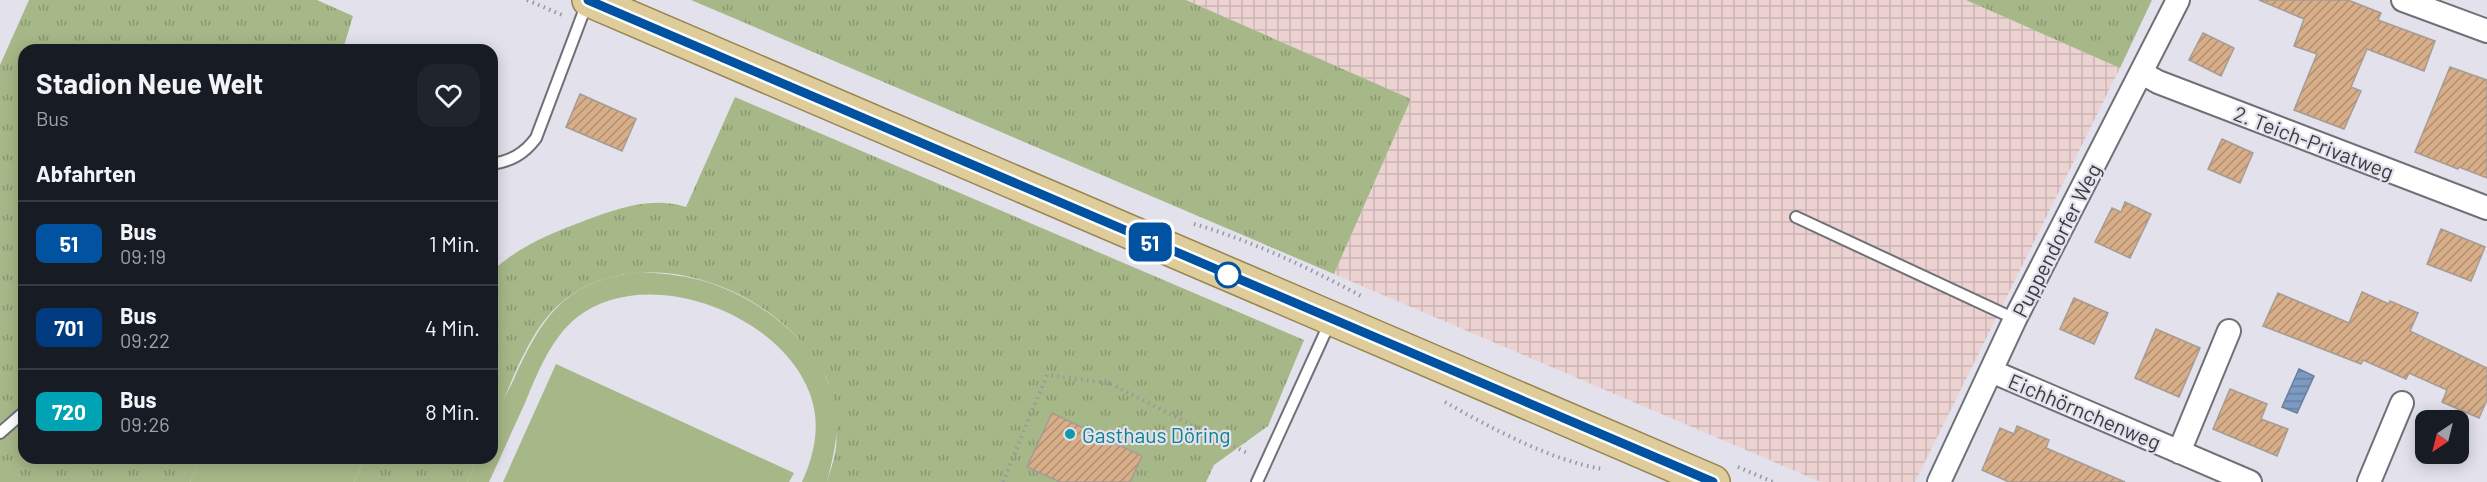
<!DOCTYPE html>
<html lang="de">
<head>
<meta charset="utf-8">
<style>
  :root { --surface:#171b24; --page:#20242c; --text:#f1f3f6; --muted:#9ea1a6; --line:#363941 }
  body { margin:0; font-family:Barlow,sans-serif; background:var(--page); color:var(--text); height:100vh; display:flex; flex-direction:column; font-size:22px; white-space:nowrap }
  * { box-sizing:border-box; margin:0 }
  p { font-size:20px; color:var(--muted) }
  .icon { flex:none; width:33px; height:33px; fill:none; stroke:currentColor; stroke-width:2; stroke-linecap:round; stroke-linejoin:round }
  .map { position:relative; flex:1; overflow:hidden }
  .drawer { position:absolute; left:18px; top:44px; width:480px; height:420px; display:flex; flex-direction:column; background:var(--surface); border-radius:18px; box-shadow:0 3px 15px #0003 }
  .drawer>* { flex:none }
  .badge { padding:0 12px; border-radius:9px; font-size:21px; line-height:39px }
  .needle { width:39px; rotate:215deg }
  .buttons { position:absolute; left:2415px; top:410px; display:grid; gap:12px }
  .buttons a { display:grid; place-items:center; width:54px; height:54px; border-radius:12px; background:var(--surface); box-shadow:0 3px 15px #0003; font-size:30px }
  .map>.badge { position:absolute; translate:-50% -50%; box-shadow:0 0 0 3px #fff }
  h2 { padding:0 18px; font-size:22px; line-height:54px }
  .round { display:grid; place-items:center; flex:none; width:63px; height:63px; border-radius:18px; background:var(--page) }
  .summary { display:flex; align-items:center; justify-content:space-between; height:102px; padding:0 18px }
  h1 { font-size:28px; font-weight:700; line-height:45px }
  ul { padding:0; list-style:none }
  li { display:flex; align-items:center; gap:18px; height:84px; padding:0 18px; border-top:2px solid var(--line) }
  li div { flex:1 }
  li b { display:block; font-size:22px }
  li em { font-style:normal }
  li .badge { min-width:66px; font-weight:700; text-align:center }
  .map>svg:first-child { display:block }
  .industrial { fill:url(#industrial-grid) }
  .grass { fill:url(#grass-tufts) }
  .green { fill:#a7b888 }
  .water { fill:url(#water-rules); stroke:#697e9b; stroke-width:1.5 }
  .building { fill:url(#building-hatch); stroke:#a59c95; stroke-width:1.5 }
  .lines { fill:none; stroke-linecap:round; stroke-linejoin:round }
  .lane-casing { stroke:#707079; stroke-width:14 }
  .street-casing { stroke:#707079; stroke-width:26 }
  .primary-casing { stroke:#97844f; stroke-width:36 }
  .path { stroke:#98979f; stroke-width:4; stroke-dasharray:1.5 4.5; stroke-linecap:butt }
  .lane { stroke:#fff; stroke-width:10 }
  .street { stroke:#fff; stroke-width:22 }
  .primary { stroke:#decd9a; stroke-width:33 }
  .line-casing { stroke:#fff; stroke-width:14 }
  .line { stroke:#0152a1; stroke-width:9 }
  .stop-dot { fill:#fff; stroke:#0152a1; stroke-width:3 }
  .culture-dot { fill:#0f9aa8; stroke:#e2e1ec; stroke-width:2 }
  .labels { text-anchor:middle; dominant-baseline:central; stroke-width:4.5; stroke-linejoin:round; paint-order:stroke }
  .street-label { font-size:21px; fill:#3b3b3f; stroke:#e2e1ec }
  .culture-label { font-size:21px; fill:#0d838f; stroke:#e2e1ec; text-anchor:start }
</style>
</head>
<body>
<div class="map">
<svg width="2487" height="482" viewBox="0 0 2487 482">
  <defs>
    <pattern id="industrial-grid" width="8" height="8" patternUnits="userSpaceOnUse" patternTransform="scale(1.5)"><rect width="8" height="8" fill="#ecd2d0"/><path d="M0 4h8M4 0v8" fill="none" stroke="#cbb5b4"/></pattern>
    <pattern id="grass-tufts" width="24" height="20" patternUnits="userSpaceOnUse" patternTransform="scale(1.5)"><rect width="24" height="20" fill="#a7b888"/><path d="M3 7l-1-3M5 7V3M7 7l1-3M15 17l-1-3M17 17v-4M19 17l1-3" fill="none" stroke="#899771"/></pattern>
    <pattern id="water-rules" width="6" height="5" patternUnits="userSpaceOnUse" patternTransform="scale(1.5)"><rect width="6" height="5" fill="#7d9ac3"/><path d="M0 2.5h6" fill="none" stroke="#687fa0"/></pattern>
    <pattern id="building-hatch" width="6" height="6" patternUnits="userSpaceOnUse" patternTransform="scale(1.5)"><rect width="6" height="6" fill="#d8ae89"/><path d="M-1 1l2-2M0 6l6-6M5 7l2-2" fill="none" stroke="#b08f71"/></pattern>
  </defs>
  <rect width="100%" height="100%" fill="#e2e1ec"/>
  <!-- industrial -->
  <path class="industrial" d="M1186,0h780l154,68 -205,414h-94l-487,-208 77,-175z"/>
  <!-- grass -->
  <path class="grass" d="M29,0h288l36,16 -10,33 -319,1v408h177l-11,24h-190v-417z
    M691,0h495l225,99 -77,175z
    M1966,0h186l-32,68z
    M735,97l569,243 -36,86 -54,39 -8,17h-76l12,-26 -90,-43 8,69h-233c3,-11 8,-24 9,-35 2,-14 -3,-45 -6,-59 -3,-14 -15,-27 -23,-39 -52,-67 -167,-105 -240,-51 -39,29 -55,86 -75,128v-155c28,-25 57,-37 92,-50 33,-12 66,-25 102,-14z
    M365,458h113l-11,24h-113z"/>
  <!-- green -->
  <path class="green" d="M640,272c20,1 40,3 60,8 57,15 128,67 136,130 3,25 -3,47 -9,72h-25c13,-29 19,-58 8,-88 -29,-81 -165,-132 -234,-76 -26,22 -38,54 -51,85 -12,26 -24,53 -36,79h-22l11,-24h14c0,-10 -2,-24 1,-33 4,-16 14,-31 21,-46 29,-64 52,-99 126,-107z
    M556,364l238,109 -5,9h-286z
    M201,458h164l-11,24h-164z"/>
  <!-- water -->
  <path class="water" d="M2299,369l15,7 -17,37 -15,-6z"/>
  <!-- building -->
  <path class="building" d="M2259,0h89l33,13 -3,7 57,21 -11,30 -57,-22 -16,38 10,4 -17,38 -50,-19 23,-56 -23,-8 10,-27z
    M2203,33l31,15 -13,28 -32,-16z
    M2450,67l37,13v98l-28,-11 -1,2 -43,-17z
    M580,94l56,25 -14,32 -56,-24z
    M2222,139l31,14 -13,30 -32,-14z
    M2125,202l26,12 -21,44 -35,-16 17,-34 9,4z
    M2441,229l44,18 -14,34 -44,-17z
    M2362,292l27,12 1,-3 28,12 -8,18 77,37v32l-8,18 -37,-16 5,-12 -38,-17 -3,6 -43,-19 -2,4 -98,-38 15,-33 71,30z
    M2074,298l34,15 -14,31 -34,-15z
    M2156,329l44,19 -21,49 -44,-19z
    M2230,389l37,15 -6,15 27,10 -11,27 -64,-27z
    M1052,413l90,43 -12,26h-70l-33,-15z
    M2017,426l32,14 -3,8 79,34h-116l-27,-12 18,-42 14,6z"/>
  <g class="lines">
    <!-- lane casing -->
    <g class="lane-casing">
      <path id="lane" d="M492,164c19,-3 32,-10 44,-26l51,-135
        M1796,217l219,102
        M0,433l24,-21
        M1257,482l73,-160"/>
    </g>
    <!-- street casing -->
    <g class="street-casing">
      <path id="street" d="M2403,0l84,31
        M2142,73l16,9 329,126
        M1991,371l259,111
        M2179,452l50,-121
        M1939,482l76,-163 163,-319
        M2369,482l33,-79"/>
    </g>
    <!-- primary casing -->
    <g class="primary-casing">
      <path id="primary" d="M589,0l1124,482"/>
    </g>
    <!-- path -->
    <path class="path" d="M527,0l35,15
      M1194,224c59,17 115,44 169,73
      M1445,402c46,26 107,59 158,67
      M1738,467l35,15
      M1003,482l44,-107 62,8 140,71"/>
    <!-- lane -->
    <use href="#lane" class="lane"/>
    <!-- street -->
    <use href="#street" class="street"/>
    <!-- primary -->
    <use href="#primary" class="primary"/>
  </g>
  <g class="lines">
    <!-- line casing -->
    <g class="line-casing">
      <path id="line" d="M588,0l1125,482"/>
    </g>
    <!-- line -->
    <use href="#line" class="line"/>
  </g>
  <!-- markers -->
  <circle class="stop-dot" cx="1228" cy="275" r="12"/>
  <circle class="culture-dot" cx="1070" cy="434" r="6"/>
  <g class="labels">
    <!-- street labels -->
    <g class="street-label">
      <text transform="translate(2314 142) rotate(21)">2. Teich-Privatweg</text>
      <text transform="translate(2056 240) rotate(-63)">Puppendorfer Weg</text>
      <text transform="translate(2085 411) rotate(23)">Eichhörnchenweg</text>
    </g>
    <!-- culture labels -->
    <g class="culture-label">
      <text x="1082" y="434">Gasthaus Döring</text>
    </g>
  </g>
</svg>
<div class="buttons">
<a><svg class="needle" viewBox="-14 -14 28 28"><path d="M0-13l5 13h-10z" fill="#e53935"/><path d="M0 13l5-13h-10z" fill="#9ea1a6"/></svg></a>
</div>
<b class="badge" style="left:1150px;top:242px;background:#0152a1;color:#fff">51</b>
<section class="drawer">
<div class="summary"><div><h1>Stadion Neue Welt</h1><p>Bus</p></div><a class="round"><svg class="icon" aria-label="heart" viewBox="0 0 24 24"><path d="M12 20l-8-8c-3-5 5-10 8-4 3-6 11-1 8 4z"/></svg></a></div>
<h2>Abfahrten</h2>
<ul>
<li><span class="badge" style="background:#0152a1;color:#fff">51</span><div><b>Bus</b><p>09:19</p></div><em>1 Min.</em></li>
<li><span class="badge" style="background:#003b80;color:#fff">701</span><div><b>Bus</b><p>09:22</p></div><em>4 Min.</em></li>
<li><span class="badge" style="background:#00a3b4;color:#fff">720</span><div><b>Bus</b><p>09:26</p></div><em>8 Min.</em></li>
</ul>
</section>
</div>
</body>
</html>
